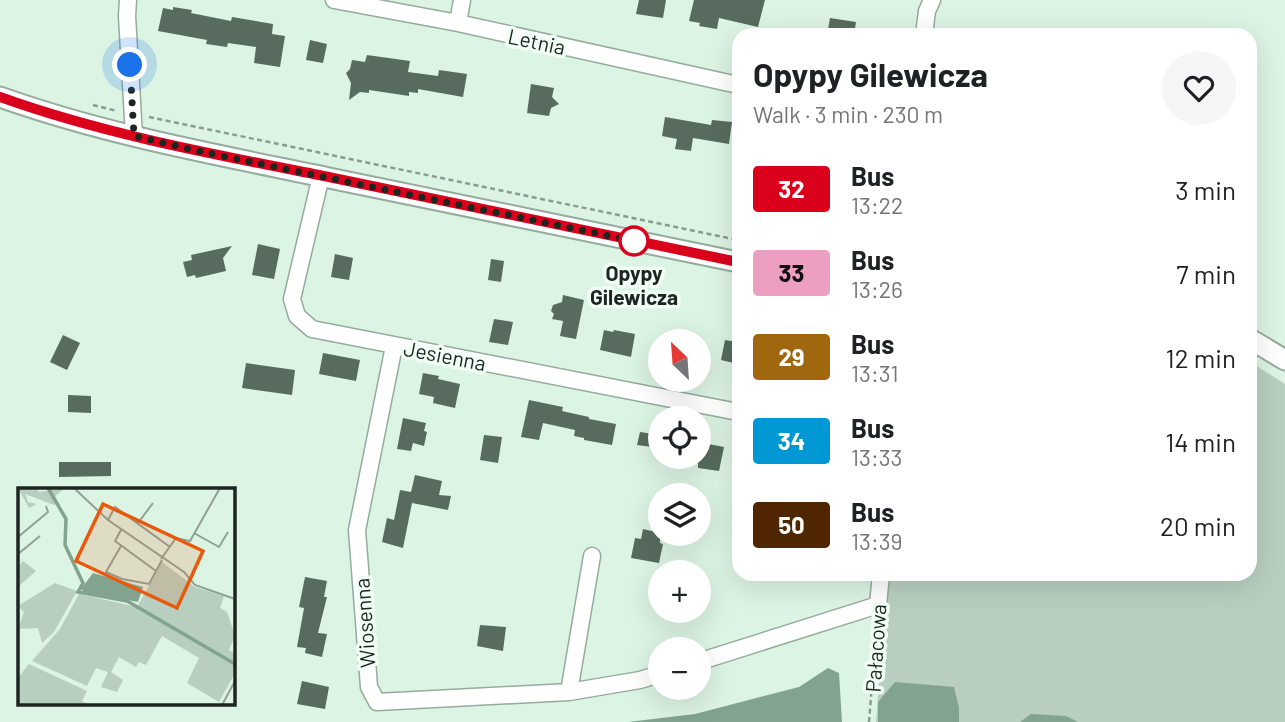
<!DOCTYPE html>
<html lang="en">
<head>
<meta charset="utf-8">
<style>
  :root { --surface:#fff; --page:#f6f6f6; --text:#202124; --muted:#757577 }
  body { margin:0; font-family:Barlow,sans-serif; background:var(--page); color:var(--text); height:100vh; display:flex; flex-direction:column; font-size:26px; white-space:nowrap }
  * { box-sizing:border-box; margin:0 }
  p { font-size:23px; color:var(--muted) }
  .icon { flex:none; width:38px; height:38px; fill:none; stroke:currentColor; stroke-width:2; stroke-linecap:round; stroke-linejoin:round }
  .map { position:relative; flex:1; overflow:hidden }
  .details { position:absolute; left:732px; top:28px; width:525px; height:553px; display:flex; flex-direction:column; background:var(--surface); border-radius:21px; box-shadow:0 7px 28px #0002 }
  .details>* { flex:none }
  .badge { padding:0 14px; border-radius:5px; font-size:24px; line-height:46px }
  .needle { width:46px; rotate:335deg }
  .tools { position:absolute; left:648px; top:329px; display:grid; gap:14px }
  .tools a { display:grid; place-items:center; width:63px; height:63px; border-radius:50%; background:var(--surface); box-shadow:0 7px 28px #0002; font-size:35px }
  .you { position:absolute; width:35px; height:35px; margin:-18px; border:5px solid #fff; border-radius:50%; background:#1a73e8; box-shadow:0 0 0 10px #1a73e833 }
  .map>.badge { position:absolute; translate:-50% -50%; box-shadow:0 0 0 4px #fff }
  .round { display:grid; place-items:center; flex:none; width:74px; height:74px; border-radius:37px; background:var(--page) }
  .summary { display:flex; align-items:center; justify-content:space-between; height:119px; padding:0 21px }
  h1 { font-size:33px; font-weight:700; line-height:52px }
  ul { padding:0; list-style:none }
  li { display:flex; align-items:center; gap:21px; height:84px; padding:0 21px }
  li div { flex:1 }
  li b { display:block; font-size:26px }
  li em { font-style:normal }
  li .badge { min-width:77px; font-weight:700; text-align:center }
  .map>svg:first-child { display:block }
  .green { fill:#b8cfc0 }
  .water { fill:#82a38e }
  .building { fill:#576c5f }
  .lines { fill:none; stroke-linecap:round; stroke-linejoin:round }
  .minor-casing { stroke:#95ac9d; stroke-width:19 }
  .tertiary-casing { stroke:#95ac9d; stroke-width:23 }
  .path { stroke:#8a9b8f; stroke-width:2.5; stroke-dasharray:5 3.5; stroke-linecap:butt }
  .minor { stroke:#fff; stroke-width:16 }
  .tertiary { stroke:#fff; stroke-width:19 }
  .line-casing { stroke:#fff; stroke-width:16 }
  .line { stroke:#da001b; stroke-width:10 }
  .walk { stroke:#1c251f; stroke-width:7; stroke-dasharray:0 12.6 }
  .stop-dot { fill:#fff; stroke:#da001b; stroke-width:3.5 }
  .labels { text-anchor:middle; dominant-baseline:central; stroke-width:7; stroke-linejoin:round; paint-order:stroke }
  .street-label { font-size:21px; fill:#1c251f; stroke:#f0fef5 }
  .stop-label { font-size:21px; font-weight:bold; fill:#1c251f; stroke:#f0fef5 }
  .inset-river { fill:none; stroke:#82a38e; stroke-width:3.5 }
  .inset-road { fill:none; stroke:#8fa195; stroke-width:2 }
  .view { fill:#e8590c; fill-opacity:0.15; stroke:#e8590c; stroke-width:3.5 }
  .inset-edge { fill:none; stroke:#1c251f; stroke-width:3.5 }
</style>
</head>
<body>
<div class="map">
<svg width="1285" height="722" viewBox="0 0 1285 722">
  <rect width="100%" height="100%" fill="#dcf4e4"/>
  <!-- green -->
  <path class="green" d="M1250,362l35,22v338h-409l11,-148h363z"/>
  <!-- water -->
  <path class="water" d="M828,668l11,5 3,49h-214l67,-8 104,-27z
    M895,682l59,5 5,21v14h-81v-20z
    M1031,714l35,2 12,6h-58z"/>
  <!-- building -->
  <path class="building" d="M639,0h27l-3,18 -27,-4z
    M694,0h71l-7,27 -39,-9 -2,11 -18,-3 1,-3 -11,-2z
    M173,7l19,3 -1,3 40,8 1,-4 41,7 -1,10 13,2 -5,31 -26,-4 2,-16 -28,-4 -1,4 -21,-3 1,-4 -49,-9 5,-23 10,2z
    M830,18l26,4 -2,13h-27z
    M310,40l17,4 -4,19 -17,-3z
    M367,55l43,6 -2,11 30,4 1,-6 28,4 -4,23 -45,-8v4l-9,-1v4l-40,-6v3l-9,-1 -11,8 2,-17 -5,-10 4,-4 2,-9 13,2z
    M531,84l23,4 -2,9 7,7 -8,4 -2,8 -22,-3z
    M665,117l46,8 1,-5 20,2 -3,22 -36,-6 -2,13 -16,-2 2,-10 -15,-3z
    M258,244l22,5 -6,30 -22,-4z
    M232,246l-9,12 3,13 -30,7 -1,-3 -8,2 -4,-15 9,-2 -1,-5z
    M335,254l18,4 -4,22 -18,-3z
    M491,259l13,2 -3,21 -13,-2z
    M563,295l21,5 -8,39 -16,-3 3,-15 -11,-2 2,-5 -3,-3 2,-6 9,-3z
    M494,319l19,3 -5,23 -19,-3z
    M604,330l9,2 1,-2 21,4 -4,23 -31,-7z
    M63,335l17,8 -13,27 -17,-8z
    M725,340l13,2v22l-17,-4z
    M323,353l37,7 -4,21 -37,-7z
    M246,363l49,7 -3,25 -50,-7z
    M423,373l16,3 -1,3 22,5 -5,24 -22,-5 1,-6 -15,-3z
    M68,395l23,1v17l-23,-1z
    M529,400l34,7 -1,4 27,6v2l27,5 -4,21 -28,-5v-2l-10,-2 1,-6 -32,-7 -4,17 -18,-3z
    M403,418l23,5 -2,8 3,1 -3,14 -11,-3 -2,8 -14,-2z
    M640,432l20,3v13l-23,-3z
    M484,435l18,2 -4,26 -18,-3z
    M698,442l26,5 -5,24 -21,-3z
    M59,462h52v14l-52,1z
    M415,475l27,6 -3,14 12,1 -3,14 -36,-7 -9,45 -21,-6 5,-24 7,2 6,-30 11,2z
    M643,529l17,4v10l3,1 -4,19 -28,-5 4,-20 6,1z
    M305,577l22,4 -3,16h3l-9,36 9,1 -5,23 -17,-4 1,-5 -9,-1 7,-39 -5,-1z
    M480,625l26,2 -3,24 -26,-5z
    M302,681l27,6 -4,22 -28,-5z"/>
  <g class="lines">
    <!-- minor casing -->
    <g class="minor-casing">
      <path id="minor" d="M128,0l-1,16 7,120
        M334,0l124,23 280,62
        M458,23l4,-23
        M924,35l3,-24 5,-11
        M321,176l-29,123 5,17 15,13 426,83
        M394,346l-37,184 12,157 8,15 192,-10 71,-12 20,-6
        M698,662l180,-57 3,-31
        M569,692l23,-136"/>
    </g>
    <!-- tertiary casing -->
    <g class="tertiary-casing">
      <path id="tertiary" d="M0,97c107,38 218,58 329,81 136,28 273,56 409,84
        M1250,339l35,21"/>
    </g>
    <!-- path -->
    <path class="path" d="M93,105l24,6
      M149,117l589,123
      M869,722l8,-101"/>
    <!-- minor -->
    <use href="#minor" class="minor"/>
    <!-- tertiary -->
    <use href="#tertiary" class="tertiary"/>
  </g>
  <g class="lines">
    <!-- line casing -->
    <g class="line-casing">
      <path id="line" d="M0,97c103,37 212,57 319,78 140,29 280,58 419,87"/>
    </g>
    <!-- line -->
    <use href="#line" class="line"/>
    <!-- walk -->
    <path class="walk" d="M130,65l4,71 69,16 431,89"/>
  </g>
  <!-- markers -->
  <circle class="stop-dot" cx="634" cy="241" r="14"/>
  <g class="labels">
    <!-- street labels -->
    <g class="street-label">
      <text transform="translate(537 41) rotate(12)">Letnia</text>
      <text transform="translate(445 355) rotate(11)">Jesienna</text>
      <text transform="translate(364 623) rotate(-94)">Wiosenna</text>
      <text transform="translate(875 648) rotate(-86)">Pałacowa</text>
    </g>
    <!-- stop labels -->
    <g class="stop-label">
      <text x="634" y="272">Opypy<tspan x="634" dy="24">Gilewicza</tspan></text>
    </g>
  </g>
  <!-- overview -->
  <g transform="translate(18 488)">
    <rect width="217" height="217" fill="#dcf4e4"/>
    <path d="M0,0h18l3,4 26,-4 -11,9 4,6 -4,2 -29,-11 3,8 9,2 -8,4zM5,73l13,10 -18,16v-20zM144,74l33,25 29,9 -4,12 7,4 8,23 -6,15 6,4v19l-16,29 -32,-19 12,-25 -37,-22 -16,29 -7,-3 -3,5 -17,-10 -8,15 12,8 -6,12 -16,-5 7,-15 -12,-4 -9,18 -55,-25 28,-32 19,-35 58,13zM37,95l22,8 -23,41 -12,11 -4,-15 -20,1 6,-17 -6,-6zM11,176l58,27 -5,10 7,4h-71v-27z" fill="#b8cfc0"/>
    <path d="M75,85l50,14 -5,15 -54,-10 -3,-3z" fill="#82a38e"/>
    <path class="inset-river" d="M30,0l18,31 -1,26 18,38 -5,9 49,9 108,63"/>
    <path class="inset-road" d="M56,0l34,32 76,52 11,13 40,14M90,32l7,-13 55,40M120,35l15,-20M103,42l-6,11 41,30M176,45l25,14 9,-15M0,49l30,-25 -2,-6M103,58l-15,26 16,7 27,5 13,-24M0,66l22,-18M143,71l15,-21 14,3 30,-53M204,217l13,-24"/>
    <path class="view" d="M85,16l100,47 -26,57 -101,-47z"/>
    <rect width="217" height="217" class="inset-edge"/>
  </g>
</svg>
<div class="tools">
<a><svg class="needle" viewBox="-14 -14 28 28"><path d="M0-13l5 13h-10z" fill="#e53935"/><path d="M0 13l5-13h-10z" fill="#757577"/></svg></a>
<a><svg class="icon" aria-label="locate" viewBox="0 0 24 24"><circle cx="12" cy="12" r="6"/><path d="M12 2v4M12 18v4M2 12h4M18 12h4"/></svg></a>
<a><svg class="icon" aria-label="layers" viewBox="0 0 24 24"><path d="M12 4l9 5-9 5-9-5zM3 14l9 5 9-5"/></svg></a>
<a>+</a>
<a>−</a>
</div>
<div class="you" style="left:130px;top:65px"></div>
<section class="details">
<div class="summary"><div><h1>Opypy Gilewicza</h1><p>Walk · 3 min · 230 m</p></div><a class="round"><svg class="icon" aria-label="heart" viewBox="0 0 24 24"><path d="M12 20l-8-8c-3-5 5-10 8-4 3-6 11-1 8 4z"/></svg></a></div>
<ul>
<li><span class="badge" style="background:#da001b;color:#fff">32</span><div><b>Bus</b><p>13:22</p></div><em>3 min</em></li>
<li><span class="badge" style="background:#ec9fc1;color:#111">33</span><div><b>Bus</b><p>13:26</p></div><em>7 min</em></li>
<li><span class="badge" style="background:#a0670e;color:#fff">29</span><div><b>Bus</b><p>13:31</p></div><em>12 min</em></li>
<li><span class="badge" style="background:#0098d4;color:#fff">34</span><div><b>Bus</b><p>13:33</p></div><em>14 min</em></li>
<li><span class="badge" style="background:#502600;color:#fff">50</span><div><b>Bus</b><p>13:39</p></div><em>20 min</em></li>
</ul>
</section>
</div>
</body>
</html>
